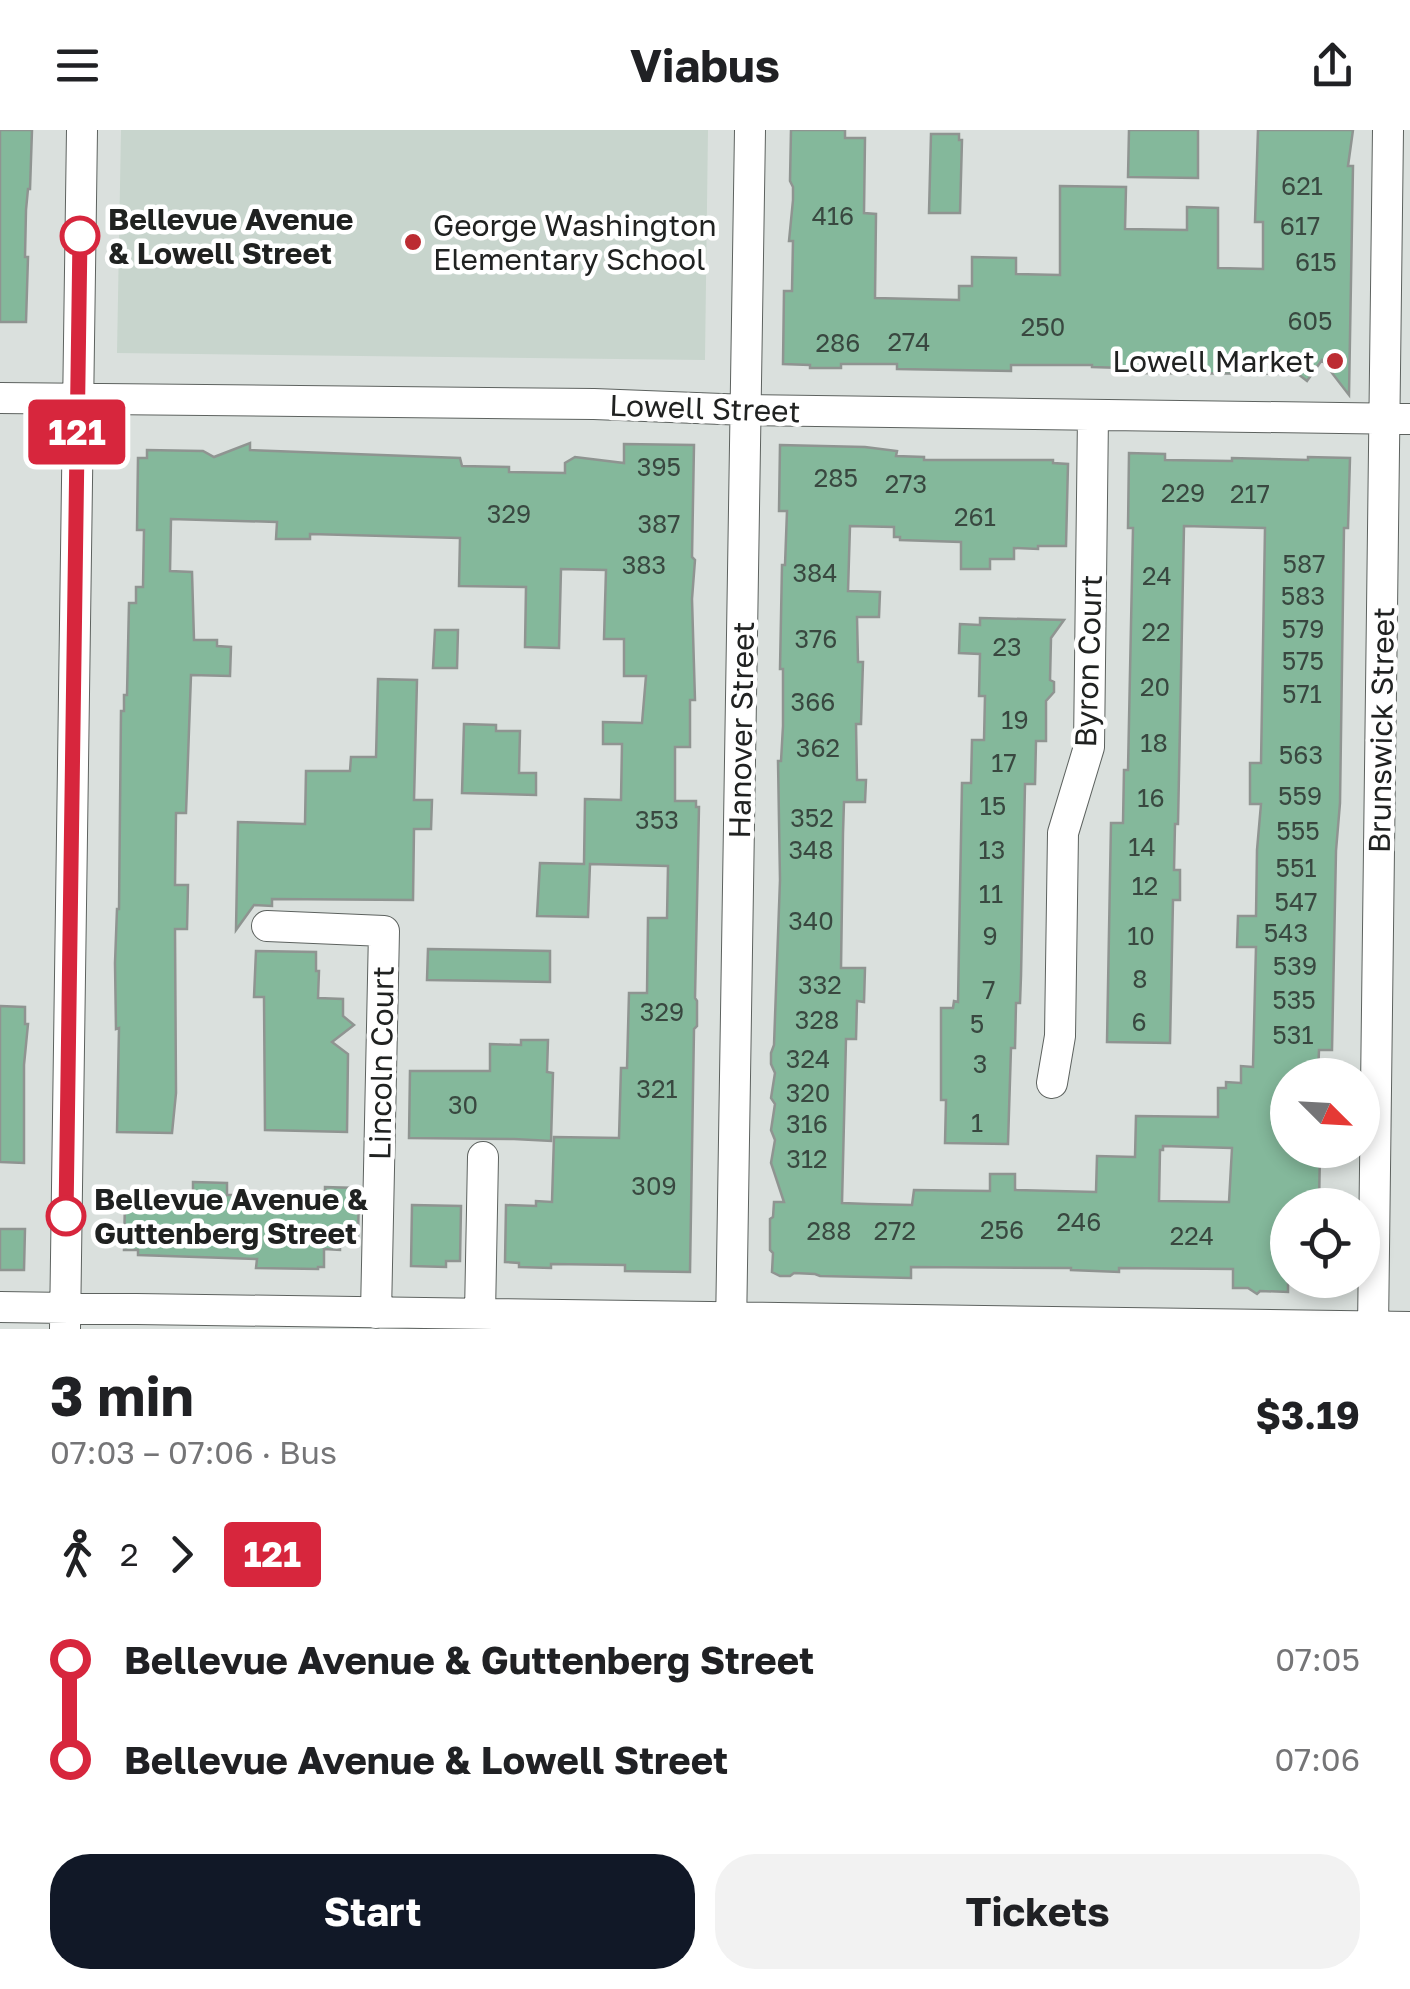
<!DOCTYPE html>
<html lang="en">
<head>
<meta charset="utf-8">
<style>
  :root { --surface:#fff; --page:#f2f2f2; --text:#202124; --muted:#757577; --accent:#111827 }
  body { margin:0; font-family:"Golos Text",sans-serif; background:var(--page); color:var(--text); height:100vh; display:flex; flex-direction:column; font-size:38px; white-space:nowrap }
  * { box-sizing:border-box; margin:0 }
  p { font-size:32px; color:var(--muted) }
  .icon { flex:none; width:55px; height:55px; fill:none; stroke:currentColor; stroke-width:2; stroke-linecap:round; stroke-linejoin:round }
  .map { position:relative; height:1199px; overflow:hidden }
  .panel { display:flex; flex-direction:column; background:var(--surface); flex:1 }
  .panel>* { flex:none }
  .badge { padding:0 20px; border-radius:8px; font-size:35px; line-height:65px }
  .needle { width:65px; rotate:114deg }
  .controls { position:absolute; left:1270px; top:928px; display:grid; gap:20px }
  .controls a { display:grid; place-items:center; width:110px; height:110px; border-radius:50%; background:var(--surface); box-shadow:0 5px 15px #0003; font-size:50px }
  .map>.badge { position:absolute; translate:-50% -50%; box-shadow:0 0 0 5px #fff }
  .legs { display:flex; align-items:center; gap:15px; height:110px; padding:0 50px; font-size:32px }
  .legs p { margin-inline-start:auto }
  .head { display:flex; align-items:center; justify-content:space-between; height:170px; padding:0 50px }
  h1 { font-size:55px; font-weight:700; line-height:75px }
  .primary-button { display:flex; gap:20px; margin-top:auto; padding:20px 50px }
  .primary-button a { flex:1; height:115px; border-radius:40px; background:var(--accent); color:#fff; font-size:40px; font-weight:700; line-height:115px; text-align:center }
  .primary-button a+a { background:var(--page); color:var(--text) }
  ul { padding:0 50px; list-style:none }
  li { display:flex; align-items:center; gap:35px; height:100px; font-size:38px }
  li i { display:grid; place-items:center; width:15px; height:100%; margin:0 12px; background:currentColor }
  li i::after { content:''; width:25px; height:25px; margin:-12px; border:8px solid; border-radius:50%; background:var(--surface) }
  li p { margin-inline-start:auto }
  li:first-child i { background:linear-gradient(#0000 50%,currentColor 0) }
  li:last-child i { background:linear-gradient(currentColor 50%,#0000 0) }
  header { display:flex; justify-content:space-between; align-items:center; height:130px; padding:0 50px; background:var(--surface); font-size:45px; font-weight:700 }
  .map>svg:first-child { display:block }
  .built { fill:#c8d5cd }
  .building { fill:#84b89b; stroke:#8f9491; stroke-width:2.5; fill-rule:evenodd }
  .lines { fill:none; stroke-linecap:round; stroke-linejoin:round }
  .minor-casing { stroke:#5d625f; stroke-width:32 }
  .minor { stroke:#fff; stroke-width:30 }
  .line-1-casing { stroke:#fff; stroke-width:22 }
  .line-1 { stroke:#d7263d; stroke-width:15 }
  .stop-1-dot { fill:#fff; stroke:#d7263d; stroke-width:5 }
  .poi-dot { fill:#bc2c32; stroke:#fff; stroke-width:4 }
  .labels { text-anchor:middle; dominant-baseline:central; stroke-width:9; stroke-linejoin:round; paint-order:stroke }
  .number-label { font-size:25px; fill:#394840 }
  .stop-label { font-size:30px; font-weight:bold; fill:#202221; stroke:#fff; text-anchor:start }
  .poi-label { font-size:30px; fill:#202221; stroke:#fff; text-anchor:start }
  .street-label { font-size:30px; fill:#202221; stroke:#fff }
</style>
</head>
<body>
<header><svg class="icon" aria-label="menu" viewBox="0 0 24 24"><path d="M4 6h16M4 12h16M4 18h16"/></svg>Viabus<svg class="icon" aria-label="share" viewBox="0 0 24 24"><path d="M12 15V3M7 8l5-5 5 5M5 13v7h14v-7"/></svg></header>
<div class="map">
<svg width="1410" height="1199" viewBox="0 0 1410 1199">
  <rect width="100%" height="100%" fill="#dae0dd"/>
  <!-- built -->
  <path class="built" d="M121,0h587l-3,230 -588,-7z"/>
  <!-- building -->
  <path class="building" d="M0,0h32l-2,59h-2l-2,21 -1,47h3l-2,65h-26z
    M791,0h54v8h20l-1,75 12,1 -1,84 84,2v-14h13v-29l44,1v16l44,1v-89l66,1 -1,42 62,1v-23l31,1v60l45,1v-47h-8l3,-92h95l-5,36h5l-4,229 -27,-35 -15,21 -9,-7 -174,-1 -1,-5 -31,-1v-2h-81v6l-114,-2v-5h-56v4h-31v-3l-27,-1 1,-73h8l1,-50h-4l4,-41v-13l-3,-6z
    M1129,0h69v48l-70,-1z
    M931,4h28v6h3l-2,73h-31z
    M250,313v7l210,8 2,8 47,1v5l56,1v-10l10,-6 49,6v-19l70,1 -2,112 3,3 -3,39 3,101h-5v47h-15v54h21v6h3l-4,191 2,3v25l-3,3 -4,243 -65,-1v-6l-74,-1v4l-32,-1v-4l-14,-1 1,-57 30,1v-5l16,1 2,-65 65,1 2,-70h6l2,-75h18l1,-75h19l1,-52 -78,-2 -2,53 -51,-1 3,-53 44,1 1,-65 36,1 1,-56h-19v-22l39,1 4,-47h-22v-37h-20l2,-69 -45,-1 -2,79 -34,-1 1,-60 -67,-1 1,-48 -150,-4v5h-34l1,-17 -106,-3 -1,52 22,1 2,68h23v6l14,1 -1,29 -39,-1 -5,138h-10l-1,72h13l-1,44h-12l1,164 -4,40 -55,-1 2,-104 -3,1 -1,-66 2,-54h2l2,-198h3v-16h3l2,-92h7v-16h7l1,-57h-7l1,-72h9v-8l56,1 11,6z
    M780,315l85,2 32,4 -1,5 28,1v3h129v3l15,1 -2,82h-28v3l-24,-1v11h-24v10h-29v-27l-61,-2v-3h-6v-10l-44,-1 -2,65 32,1 -1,25h-22l1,45h5l-2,62h-5l1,56h9l-1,22h-21l-1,31 -2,135h24l-1,34 -7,-1 -1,38h-10l-4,164 26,1 44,1 2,-15 76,1v-17h25v16l81,2 1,-36 38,1 1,-41 82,1v-29h8v-6l15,1v-17l12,1 3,-120h-19l1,-31h18l1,-66 4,-46h-11v-41h11l4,-235 -81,-2 -6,298h-3l-1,46h6v30h-7l-3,143 -63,-1 4,-219h12l1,-53h4l5,-242h-5l1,-75 36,1v6l67,1v-3l76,2v-3l42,1 -2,70h-4l-4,275 -4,48 -4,199h-13l-1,25h-30v75h32l-1,55h-31v87l-28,-1 -3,3 -9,-6h-15v-19l-114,-1v4l-48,-2v-2l-160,-1v11l-91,-2 -5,-2 -21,-1 -4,3h-10l-8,-4 1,-19 -3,-3v-31l3,-2 1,-15h10l-13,-39 4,-23 -4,-10 4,-26 -4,-6 4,-25 -4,-9v-11l3,-8 6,-165 -2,-119h3l2,-35v-57h-3l2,-104h3l2,-54h-8zM1163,1016l69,2 -3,54 -70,-1 1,-51h3z
    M980,488l84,2 -13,18 -1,42 4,2v10l-8,9v40h-10l-1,43h-10l-4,192 -1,27h-4l-1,45h-4l-3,96 -63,-1 1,-43h-5v-92h12l1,-7 4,1 4,-219h9l1,-43h12l1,-44h-6l1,-42 -21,-1 1,-29 20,1z
    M435,500h23l-1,38h-24z
    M378,549l39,1 -3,120h18l-1,29h-17l-1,71 -141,-1v7l-18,-1 -18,25 2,-108 67,2 1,-53h44l1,-14h25z
    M464,594l32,1v6h24l-1,42h17v22l-74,-2z
    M428,819l122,2v31l-123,-2z
    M256,821l60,1v19h3l-1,27 25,1v17l11,9 -22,17 16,12 -1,78 -82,-2 -1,-133h-10z
    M0,876l25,1v17h3l-4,41v98l-24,-1z
    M521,910h27l-1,32 6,1 -2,68 -37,-2 -105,-1 1,-67h80v-27l31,1z
    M193,1052l34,1v12h31v8l67,1v-17l34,1 -1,52h-15v4h-3v6l-16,-1v18h-6v2l-62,-1 1,-9 -119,-4v-5h-14l1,-50 37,1v-7l31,1z
    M412,1075l49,1 -1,55h-14v6l-35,-1z
    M0,1099h25l-1,41h-24z"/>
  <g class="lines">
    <!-- minor casing -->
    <g class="minor-casing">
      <path id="minor" d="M0,268l594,6 153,6 663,9
        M267,796l117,5 -8,382
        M1052,953l8,-47 3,-203 26,-86 4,-332
        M0,1177l1410,20
        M480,1184l3,-157
        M65,1199l17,-1199
        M731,1199l19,-1199
        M1373,1199l15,-1199"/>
    </g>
    <!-- minor -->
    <use href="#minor" class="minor"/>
  </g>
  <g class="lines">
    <!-- line-1 casing -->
    <g class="line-1-casing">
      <path id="line-1" d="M66,1086l14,-980"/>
    </g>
    <!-- line-1 -->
    <use href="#line-1" class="line-1"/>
  </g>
  <!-- markers -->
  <g class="stop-1-dot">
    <circle cx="80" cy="106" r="18"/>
    <circle cx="66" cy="1086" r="18"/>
  </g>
  <g class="poi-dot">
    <circle cx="413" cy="112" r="10"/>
    <circle cx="1335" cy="231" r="10"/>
  </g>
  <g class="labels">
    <!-- number labels -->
    <g class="number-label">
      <text x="1302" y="55">621</text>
      <text x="833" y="85">416</text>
      <text x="1300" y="95">617</text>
      <text x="1316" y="131">615</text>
      <text x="1310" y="190">605</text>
      <text x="1043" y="196">250</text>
      <text x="909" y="211">274</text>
      <text x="838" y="212">286</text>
      <text x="659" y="336">395</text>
      <text x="836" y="347">285</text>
      <text x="906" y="353">273</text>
      <text x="1183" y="362">229</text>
      <text x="1250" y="363">217</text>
      <text x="509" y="383">329</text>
      <text x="975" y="386">261</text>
      <text x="659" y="393">387</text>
      <text x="1304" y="433">587</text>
      <text x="644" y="434">383</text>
      <text x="815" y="442">384</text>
      <text x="1157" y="445">24</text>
      <text x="1303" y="465">583</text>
      <text x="1303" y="498">579</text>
      <text x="1156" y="501">22</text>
      <text x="816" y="508">376</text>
      <text x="1007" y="516">23</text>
      <text x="1303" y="530">575</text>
      <text x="1155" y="556">20</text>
      <text x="1302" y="563">571</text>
      <text x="813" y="571">366</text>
      <text x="1015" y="589">19</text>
      <text x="1154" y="612">18</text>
      <text x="818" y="617">362</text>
      <text x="1301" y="624">563</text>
      <text x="1004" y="632">17</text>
      <text x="1300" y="665">559</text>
      <text x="1151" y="667">16</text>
      <text x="993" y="675">15</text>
      <text x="812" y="687">352</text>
      <text x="657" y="689">353</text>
      <text x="1298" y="700">555</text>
      <text x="1142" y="716">14</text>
      <text x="811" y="719">348</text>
      <text x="992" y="719">13</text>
      <text x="1296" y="737">551</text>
      <text x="1145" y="755">12</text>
      <text x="991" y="763">11</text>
      <text x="1296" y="771">547</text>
      <text x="811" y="790">340</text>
      <text x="1286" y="802">543</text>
      <text x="990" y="805">9</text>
      <text x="1141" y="805">10</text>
      <text x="1295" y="835">539</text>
      <text x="1140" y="848">8</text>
      <text x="820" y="854">332</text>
      <text x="989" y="859">7</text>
      <text x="1294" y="869">535</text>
      <text x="662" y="881">329</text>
      <text x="817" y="889">328</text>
      <text x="1139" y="891">6</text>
      <text x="977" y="893">5</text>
      <text x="1293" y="904">531</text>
      <text x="808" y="928">324</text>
      <text x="980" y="933">3</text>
      <text x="657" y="958">321</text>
      <text x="808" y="962">320</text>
      <text x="463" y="974">30</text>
      <text x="977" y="992">1</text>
      <text x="807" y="993">316</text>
      <text x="807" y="1028">312</text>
      <text x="654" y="1055">309</text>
      <text x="1079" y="1091">246</text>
      <text x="1002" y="1099">256</text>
      <text x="829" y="1100">288</text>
      <text x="895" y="1100">272</text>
      <text x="1192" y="1105">224</text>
    </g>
    <!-- stop labels -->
    <g class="stop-label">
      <text x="108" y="89">Bellevue Avenue<tspan x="108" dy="34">&amp; Lowell Street</tspan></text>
      <text x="94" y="1069">Bellevue Avenue &amp;<tspan x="94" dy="34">Guttenberg Street</tspan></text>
    </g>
    <!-- poi labels -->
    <g class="poi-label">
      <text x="433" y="95">George Washington<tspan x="433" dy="34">Elementary School</tspan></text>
      <text x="1315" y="231" text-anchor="end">Lowell Market</text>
    </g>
    <!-- street labels -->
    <g class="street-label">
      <text transform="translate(705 278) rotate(2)">Lowell Street</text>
      <text transform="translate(1088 531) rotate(-88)">Byron Court</text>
      <text transform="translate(741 600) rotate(-89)">Hanover Street</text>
      <text transform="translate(1381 600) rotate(-89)">Brunswick Street</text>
      <text transform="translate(381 933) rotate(-89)">Lincoln Court</text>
    </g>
  </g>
</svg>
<div class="controls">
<a><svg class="needle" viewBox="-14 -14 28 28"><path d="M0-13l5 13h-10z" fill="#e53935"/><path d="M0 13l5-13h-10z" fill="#757577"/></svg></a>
<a><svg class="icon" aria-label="locate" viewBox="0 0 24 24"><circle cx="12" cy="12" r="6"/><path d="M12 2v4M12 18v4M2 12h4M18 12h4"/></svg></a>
</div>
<b class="badge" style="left:77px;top:302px;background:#d7263d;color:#fff">121</b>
</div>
<section class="panel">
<div class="head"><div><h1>3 min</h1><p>07:03 – 07:06 · Bus</p></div><b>$3.19</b></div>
<div class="legs"><svg class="icon" aria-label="walk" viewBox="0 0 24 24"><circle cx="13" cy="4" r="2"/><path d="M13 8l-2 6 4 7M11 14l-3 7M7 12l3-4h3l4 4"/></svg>2<svg class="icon" aria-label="forward" viewBox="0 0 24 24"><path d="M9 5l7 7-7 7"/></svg><b class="badge" style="background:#d7263d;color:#fff">121</b></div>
<ul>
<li><i style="color:#d7263d"></i><b>Bellevue Avenue &amp; Guttenberg Street</b><p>07:05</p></li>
<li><i style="color:#d7263d"></i><b>Bellevue Avenue &amp; Lowell Street</b><p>07:06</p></li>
</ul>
<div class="primary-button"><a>Start</a><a>Tickets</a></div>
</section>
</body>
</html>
